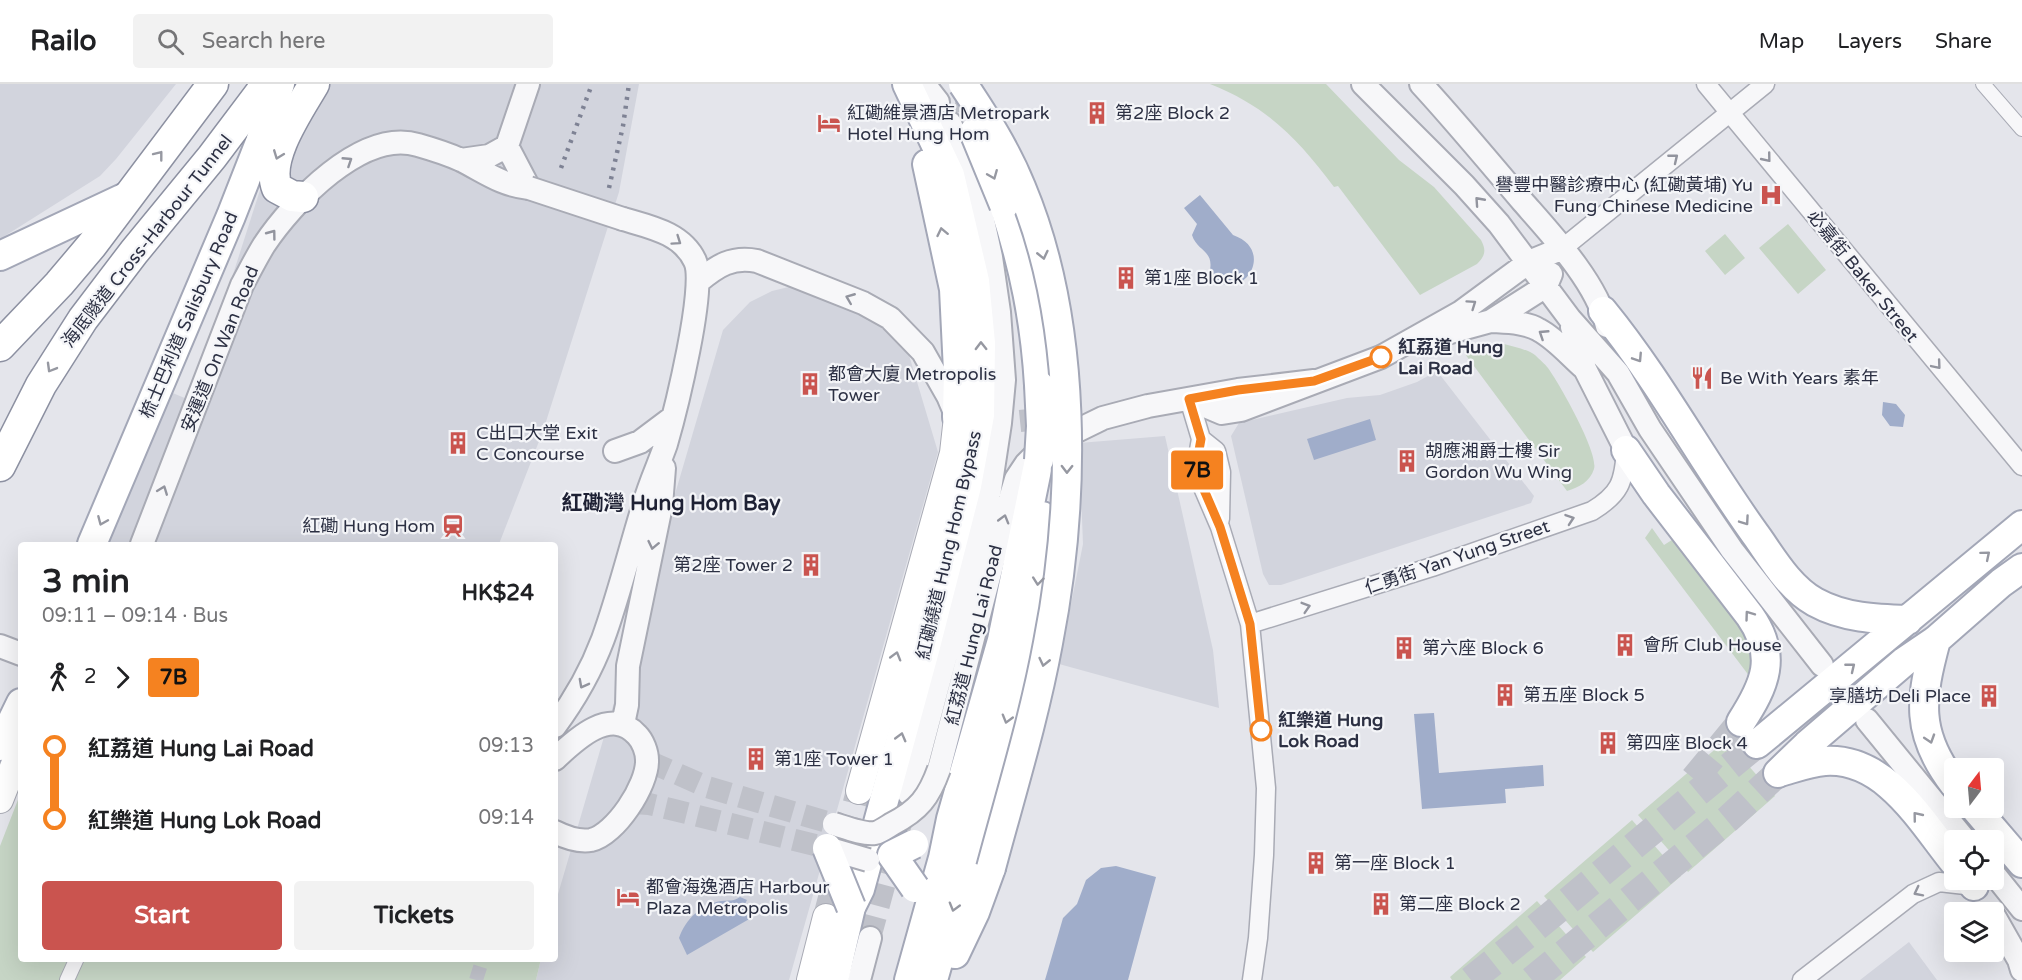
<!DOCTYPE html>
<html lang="en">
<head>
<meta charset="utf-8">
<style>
  :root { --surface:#fff; --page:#f2f2f2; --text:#202124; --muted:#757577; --line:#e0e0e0; --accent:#ca544f }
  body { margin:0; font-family:"Varela Round","Noto Sans TC",sans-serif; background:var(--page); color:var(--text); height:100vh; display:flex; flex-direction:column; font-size:22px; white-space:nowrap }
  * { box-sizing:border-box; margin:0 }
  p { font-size:20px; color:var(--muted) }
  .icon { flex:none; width:33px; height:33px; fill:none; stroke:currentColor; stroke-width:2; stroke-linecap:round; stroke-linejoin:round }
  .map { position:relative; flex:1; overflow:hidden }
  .drawer { position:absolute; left:18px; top:458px; width:540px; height:420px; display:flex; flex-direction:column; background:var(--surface); border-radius:6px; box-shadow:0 6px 24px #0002 }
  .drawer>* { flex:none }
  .badge { padding:0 12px; border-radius:4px; font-size:21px; line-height:39px }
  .needle { width:39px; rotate:16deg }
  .buttons { position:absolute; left:1944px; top:674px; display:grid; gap:12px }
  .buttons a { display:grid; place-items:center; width:60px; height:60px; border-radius:6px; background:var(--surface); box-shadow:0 6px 24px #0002; font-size:30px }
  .map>.badge { position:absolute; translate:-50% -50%; box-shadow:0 0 0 3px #fff }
  .legs { display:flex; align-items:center; gap:9px; height:66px; padding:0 24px; font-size:20px }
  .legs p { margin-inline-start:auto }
  .summary { display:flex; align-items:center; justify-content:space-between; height:102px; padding:0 24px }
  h1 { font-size:33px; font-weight:800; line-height:45px }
  .action { display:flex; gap:12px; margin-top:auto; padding:12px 24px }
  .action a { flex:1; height:69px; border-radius:6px; background:var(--accent); color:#fff; font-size:24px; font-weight:800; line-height:69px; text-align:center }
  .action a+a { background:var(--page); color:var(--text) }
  ul { padding:0 24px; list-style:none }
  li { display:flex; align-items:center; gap:21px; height:72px; font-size:22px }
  li i { display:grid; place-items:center; width:9px; height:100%; margin:0 8px; background:currentColor }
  li i::after { content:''; width:15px; height:15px; margin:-8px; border:4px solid; border-radius:50%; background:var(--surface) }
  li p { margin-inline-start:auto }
  li:first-child i { background:linear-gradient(#0000 50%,currentColor 0) }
  li:last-child i { background:linear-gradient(currentColor 50%,#0000 0) }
  header { display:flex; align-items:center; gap:36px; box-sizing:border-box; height:84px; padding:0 30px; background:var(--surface); border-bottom:2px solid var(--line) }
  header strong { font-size:28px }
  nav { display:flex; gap:33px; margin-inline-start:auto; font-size:21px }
  .search { width:420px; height:54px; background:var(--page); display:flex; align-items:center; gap:15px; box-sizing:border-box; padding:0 21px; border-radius:6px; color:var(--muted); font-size:22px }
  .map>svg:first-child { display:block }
  .built { fill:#d2d4dd }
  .green { fill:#c6d5c5 }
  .water { fill:#a0adca }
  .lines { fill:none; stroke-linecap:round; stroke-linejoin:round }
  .pedestrian-tunnel { stroke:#bfc1c9; stroke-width:14; stroke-dasharray:14 7; stroke-linecap:butt }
  .tertiary-tunnel { stroke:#bfc1c9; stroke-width:22; stroke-dasharray:22 11; stroke-linecap:butt }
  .secondary-tunnel { stroke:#bfc1c9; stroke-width:26; stroke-dasharray:26 13; stroke-linecap:butt }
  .primary-tunnel { stroke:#bfc1c9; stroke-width:28; stroke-dasharray:28 14; stroke-linecap:butt }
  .pedestrian-casing { stroke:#a9abb5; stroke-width:16 }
  .minor-casing { stroke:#a9abb5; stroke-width:21 }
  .tertiary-casing { stroke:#a9abb5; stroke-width:26 }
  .secondary-casing { stroke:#a9abb5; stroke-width:28 }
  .primary-casing { stroke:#a3a7b7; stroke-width:32 }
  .trunk-casing { stroke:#8c90a1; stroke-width:33 }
  .pedestrian { stroke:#f7f7f9; stroke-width:14 }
  .minor { stroke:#f7f7f9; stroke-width:18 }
  .tertiary { stroke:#f7f7f9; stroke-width:22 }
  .secondary { stroke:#fff; stroke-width:26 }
  .primary { stroke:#fff; stroke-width:28 }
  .trunk { stroke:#fff; stroke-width:30 }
  .rail { stroke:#7e8294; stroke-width:4.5; stroke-dasharray:3 6; stroke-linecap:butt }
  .tertiary-bridge-casing { stroke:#a9abb5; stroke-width:26; stroke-linecap:butt }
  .primary-bridge-casing { stroke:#a3a7b7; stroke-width:32; stroke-linecap:butt }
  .tertiary-bridge { stroke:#f7f7f9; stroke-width:22 }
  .primary-bridge { stroke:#fff; stroke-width:28 }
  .oneway { stroke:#9698a1 }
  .oneway2 { stroke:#92949e }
  .line-1-casing { stroke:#fff; stroke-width:14 }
  .line-1 { stroke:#f58220; stroke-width:9 }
  .stop-1-dot { fill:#fff; stroke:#f58220; stroke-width:3 }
  .labels { text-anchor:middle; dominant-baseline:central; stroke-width:4.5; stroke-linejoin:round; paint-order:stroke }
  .poi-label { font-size:18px; fill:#2c3043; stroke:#f4f5f8; text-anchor:start }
  .street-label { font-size:18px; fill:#2c3043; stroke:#f4f5f8 }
  .stop-label { font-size:18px; font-weight:bold; fill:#2c3043; stroke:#f4f5f8; text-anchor:start }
  .quarter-label { font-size:21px; font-weight:bold; fill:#1e2134; stroke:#f4f5f8 }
</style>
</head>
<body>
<header>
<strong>Railo</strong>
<div class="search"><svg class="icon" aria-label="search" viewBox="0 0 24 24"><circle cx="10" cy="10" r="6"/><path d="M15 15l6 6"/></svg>Search here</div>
<nav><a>Map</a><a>Layers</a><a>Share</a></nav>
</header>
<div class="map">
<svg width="2022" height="896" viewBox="0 0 2022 896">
  <rect width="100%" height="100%" fill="#e4e5eb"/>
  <!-- built -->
  <path class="built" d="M0,0h176l-60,75 -16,17 -100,63z
    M302,0h337l-20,108 -76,239 -44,113h-393l62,-153 19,8 40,-106 59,-184z
    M797,201l62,25 47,35 32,107 -149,528h-253l5,-21 14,-1 1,-57 167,-571 27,-28 22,-11z
    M1437,287l97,125 -3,7 -250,82h-12l-6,-11 -32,-138 8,-13 108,-25 33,-3 37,-13z
    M1165,352l48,214 6,58 -160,-44 24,-120 -4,-101z
    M1909,858l28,38h-77z"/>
  <!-- green -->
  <path class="green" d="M1210,0h116l73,76 35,27 47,53c5,10 5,15 -4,24l-57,31 -82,-109 -4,1c-36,-48 -66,-80 -124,-103z
    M1788,140l38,46 -28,24 -39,-46z
    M1725,150l20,24 -20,17 -20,-24z
    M1504,260c11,3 22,5 31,11 4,4 10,9 13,13 11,15 51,85 46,101 -4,13 -15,18 -27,22l-102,-137 20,-7z
    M1652,444l12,17 11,-7c25,31 76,81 79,121 1,6 -2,13 -4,18l-105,-139z
    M1726,656l49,56 -87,76 -50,-57z
    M21,708v166l520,1 -5,21h-536v-134z
    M1632,736l49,56 -88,76 -49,-56z
    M1537,817l49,56 -26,23h-108l-2,-3z"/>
  <!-- water -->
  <path class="water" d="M1200,111l33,40c46,16 6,74 -24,39 7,-24 -12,-22 -17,-39l5,-11 -13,-16z
    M1883,318l13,2 9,11 -2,12 -13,-1 -8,-11z
    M1370,335l6,21 -62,20 -7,-21z
    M1434,629l5,60 104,-8 1,21 -39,3 1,14 -84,6 -8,-95z
    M1116,782l40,11 -28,103h-83l18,-62 14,-14 9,-24 15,-12z
    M740,813l7,3 -3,6 7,12 -64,37 -8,-17c7,-19 21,-33 42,-37 8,-1 12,1 19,-4z"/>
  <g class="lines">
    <!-- pedestrian-tunnel -->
    <path class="pedestrian-tunnel" d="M476,896l7,-22"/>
    <!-- tertiary-tunnel -->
    <path class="tertiary-tunnel" d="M960,62l9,-62
      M1020,337l37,-4
      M648,677l59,26 127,37
      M633,719l16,1 21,5 157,39
      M870,854l36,-133"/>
    <!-- secondary-tunnel -->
    <path class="secondary-tunnel" d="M826,833l33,-126"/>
    <!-- primary-tunnel -->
    <path class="primary-tunnel" d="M1694,695l47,-57
      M1471,896c97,-77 190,-158 286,-236
      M1532,896l196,-161 50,-46"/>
    <!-- pedestrian casing -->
    <g class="pedestrian-casing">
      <path id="pedestrian" d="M1983,0l39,45
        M67,896l10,-22"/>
    </g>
    <!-- minor casing -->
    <g class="minor-casing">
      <path id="minor" d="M1706,0l316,382
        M1563,164l202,-164
        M1189,315l12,40 -5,28 2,9 22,51 30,97 16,164 -2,67 -6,83 -6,42
        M1201,355l15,12 5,21 -1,47
        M1250,540l182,-57 160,-56c28,-17 32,-29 34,-61
        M1802,896l111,-86 26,-12 35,4"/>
    </g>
    <!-- tertiary casing -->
    <g class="tertiary-casing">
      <path id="tertiary" d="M924,0l14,18
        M1363,0l101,101 35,39 71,95 48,54 32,56 82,121 90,115
        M1421,0c35,38 68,78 102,118 29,33 74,81 84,124
        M507,62l22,42
        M461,76l28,-4 18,-10 21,-62
        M699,197c18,-15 33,-25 58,-20l106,42 27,15 33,34 25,44 8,19
        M1491,237c15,1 35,1 48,9 17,9 31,26 45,38
        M1572,243l13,42 41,81
        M1436,252l55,-15 55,-35 5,-12
        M1189,315l33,14 19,-3 140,-53 80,-45 68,-50 34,-14
        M615,367l25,-9 32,-24
        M142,460l100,-259c7,-13 14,-27 22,-40 28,-42 98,-117 154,-100 14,4 30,9 43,15 24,12 40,25 68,28
        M0,562l21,8
        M1867,636l98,120
        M623,640l4,-19 1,-39 33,-160 3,-38
        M555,642c20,-27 36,-55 48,-87 16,-44 27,-90 41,-135 6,-21 15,-40 22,-60 9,-31 41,-158 29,-183 -13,-28 -45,-34 -72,-42
        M555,675c21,-20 56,-53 82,-24 6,6 10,17 10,25 1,25 -32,75 -56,80 -12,2 -26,-3 -36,-8
        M939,685l64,-246 13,-44 10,-15 10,-10 20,-13 47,-23 45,-12 90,-16 76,-9
        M909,710l81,-305 10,-66 4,-43 -5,-68 -8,-55 -13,-60 -28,-74
        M1994,790l28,35
        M1994,832l25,44 3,10
        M859,896l11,-42"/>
    </g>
    <!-- secondary casing -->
    <g class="secondary-casing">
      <path id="secondary" d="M859,707l94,-338 4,-36
        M0,716l17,-43 4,-17
        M810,896l16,-63"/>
    </g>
    <!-- primary casing -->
    <g class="primary-casing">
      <path id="primary" d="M927,80l27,125 4,82 -1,46
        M1004,121c20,62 31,115 35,180
        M0,172l128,-60
        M1603,227c58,71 101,153 155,227 16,23 32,50 57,64 29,16 61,17 93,18
        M1626,366l30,44 94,122c28,40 15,69 -9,106
        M92,460l139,-328 29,-74 20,-58
        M1936,556c-16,59 -21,93 18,144
        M1757,660l265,-219
        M0,662l21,-43
        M1780,688c14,-4 30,-10 45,-11 60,-4 96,60 129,101
        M1778,689l29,-28 98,-84 31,-21 65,-57 21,-15
        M1974,723l48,56
        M1969,795l5,7
        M955,870l20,-42 16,-44
        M834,896l17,-73 9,-18 65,-239 42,-164 13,-71 1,-72 -6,-62 -25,-106 -43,-91
        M909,896l34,-122 8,-39 51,-179 37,-180
        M933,896l96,-337 10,-73 3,-54"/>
    </g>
    <!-- trunk casing -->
    <g class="trunk-casing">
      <path id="trunk" d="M303,113l-11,-1 -15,-8c-12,-30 22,-78 37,-104
        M0,262l59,-62 33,-39 121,-161
        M0,382l41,-81 42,-66 51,-67 78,-95 55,-73"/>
    </g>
    <!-- pedestrian -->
    <use href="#pedestrian" class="pedestrian"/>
    <!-- minor -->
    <use href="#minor" class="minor"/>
    <!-- tertiary -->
    <use href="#tertiary" class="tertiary"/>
    <!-- secondary -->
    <use href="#secondary" class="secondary"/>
    <!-- primary -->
    <use href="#primary" class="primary"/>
    <!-- trunk -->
    <use href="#trunk" class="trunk"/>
    <!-- rail -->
    <path class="rail" d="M561,84l31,-84
      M609,104l14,-62 6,-42"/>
    <!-- tertiary-bridge casing -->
    <g class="tertiary-bridge-casing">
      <path id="tertiary-bridge" d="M529,104l94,31
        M834,740c10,3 31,11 41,9 5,-1 12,-6 17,-9 27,-14 37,-27 47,-55
        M827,764l41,12"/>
    </g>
    <!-- primary-bridge casing -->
    <g class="primary-bridge-casing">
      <path id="primary-bridge" d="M963,0c22,33 43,66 58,103 57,136 55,313 27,456 -14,76 -37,150 -57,225
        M974,48l30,73
        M1039,376l2,-34 -2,-41
        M914,760l-22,11 23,33
        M827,764l24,59"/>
    </g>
    <!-- tertiary-bridge -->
    <use href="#tertiary-bridge" class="tertiary-bridge"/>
    <!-- primary-bridge -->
    <use href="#primary-bridge" class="primary-bridge"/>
  </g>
  <!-- one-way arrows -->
  <defs><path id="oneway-chevron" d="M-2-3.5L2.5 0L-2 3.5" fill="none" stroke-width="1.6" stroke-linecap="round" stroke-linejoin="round" transform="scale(1.5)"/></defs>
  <g class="oneway">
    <use href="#oneway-chevron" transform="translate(159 71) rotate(-52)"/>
    <use href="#oneway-chevron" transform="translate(278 71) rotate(111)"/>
    <use href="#oneway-chevron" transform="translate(993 91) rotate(68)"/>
    <use href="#oneway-chevron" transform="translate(942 148) rotate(-102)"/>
    <use href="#oneway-chevron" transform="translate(1043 171) rotate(77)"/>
    <use href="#oneway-chevron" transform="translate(981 262) rotate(-91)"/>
    <use href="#oneway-chevron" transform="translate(1638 274) rotate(57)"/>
    <use href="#oneway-chevron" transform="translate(51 284) rotate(120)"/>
    <use href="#oneway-chevron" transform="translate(1067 385) rotate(91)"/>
    <use href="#oneway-chevron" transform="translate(102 437) rotate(113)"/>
    <use href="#oneway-chevron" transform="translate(1745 437) rotate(55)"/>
    <use href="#oneway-chevron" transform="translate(1986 471) rotate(-40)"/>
    <use href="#oneway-chevron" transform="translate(1038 497) rotate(96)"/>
    <use href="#oneway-chevron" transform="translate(1749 531) rotate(-126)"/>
    <use href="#oneway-chevron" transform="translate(896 572) rotate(-74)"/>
    <use href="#oneway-chevron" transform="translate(1044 578) rotate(103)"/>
    <use href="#oneway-chevron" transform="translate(1851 583) rotate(-39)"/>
    <use href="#oneway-chevron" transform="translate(1007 635) rotate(106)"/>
    <use href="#oneway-chevron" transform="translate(901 653) rotate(-75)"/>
    <use href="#oneway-chevron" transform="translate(1930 655) rotate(72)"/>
    <use href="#oneway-chevron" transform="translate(1917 732) rotate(-129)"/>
    <use href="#oneway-chevron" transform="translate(954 823) rotate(106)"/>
  </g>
  <g class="oneway2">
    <use href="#oneway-chevron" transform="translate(1674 74) rotate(-39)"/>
    <use href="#oneway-chevron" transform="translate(1767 74) rotate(51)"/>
    <use href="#oneway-chevron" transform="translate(348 77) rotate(-33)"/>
    <use href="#oneway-chevron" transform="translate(1479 117) rotate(-132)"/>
    <use href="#oneway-chevron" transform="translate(272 150) rotate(-53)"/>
    <use href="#oneway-chevron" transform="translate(677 157) rotate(35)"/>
    <use href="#oneway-chevron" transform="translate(850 214) rotate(-158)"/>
    <use href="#oneway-chevron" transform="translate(1472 220) rotate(-35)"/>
    <use href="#oneway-chevron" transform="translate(1543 250) rotate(-147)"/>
    <use href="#oneway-chevron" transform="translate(1937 281) rotate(50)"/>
    <use href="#oneway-chevron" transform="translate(163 406) rotate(-69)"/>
    <use href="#oneway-chevron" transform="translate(1004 435) rotate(-74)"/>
    <use href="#oneway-chevron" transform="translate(1570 435) rotate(-19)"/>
    <use href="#oneway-chevron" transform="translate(653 461) rotate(102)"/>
    <use href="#oneway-chevron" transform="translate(1306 523) rotate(-17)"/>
    <use href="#oneway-chevron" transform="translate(583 600) rotate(118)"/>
    <use href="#oneway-chevron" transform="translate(1918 808) rotate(153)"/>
  </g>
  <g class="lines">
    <!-- line-1 casing -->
    <g class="line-1-casing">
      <path id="line-1" d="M1261,646l-11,-106 -30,-97 -22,-51 -2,-9 5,-28 -12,-40 49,-9 76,-9 67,-24"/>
    </g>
    <!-- line-1 -->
    <use href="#line-1" class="line-1"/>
  </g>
  <!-- icons -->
  <defs>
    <g id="building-bare" transform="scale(1.8)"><path d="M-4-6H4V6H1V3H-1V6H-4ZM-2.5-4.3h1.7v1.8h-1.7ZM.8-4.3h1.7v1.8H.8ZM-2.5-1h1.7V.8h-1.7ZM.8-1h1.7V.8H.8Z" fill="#ca544f" stroke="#f4f5f8" stroke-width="2.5" paint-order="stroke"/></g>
    <g id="hotel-bare" transform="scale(1.8)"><path d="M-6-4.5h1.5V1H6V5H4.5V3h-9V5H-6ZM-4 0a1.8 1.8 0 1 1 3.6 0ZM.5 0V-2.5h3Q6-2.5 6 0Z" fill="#ca544f" stroke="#f4f5f8" stroke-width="2.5" paint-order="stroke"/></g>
    <g id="hospital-bare" transform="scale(1.8)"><path d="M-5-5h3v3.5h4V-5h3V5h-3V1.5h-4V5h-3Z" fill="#ca544f" stroke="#f4f5f8" stroke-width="2.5" paint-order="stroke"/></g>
    <g id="restaurant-bare" transform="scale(1.8)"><path d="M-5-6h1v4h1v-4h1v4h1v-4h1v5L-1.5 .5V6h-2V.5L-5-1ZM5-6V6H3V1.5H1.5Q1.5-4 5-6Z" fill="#ca544f" stroke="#f4f5f8" stroke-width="2.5" paint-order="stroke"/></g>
    <g id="station-bare" transform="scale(1.8)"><path d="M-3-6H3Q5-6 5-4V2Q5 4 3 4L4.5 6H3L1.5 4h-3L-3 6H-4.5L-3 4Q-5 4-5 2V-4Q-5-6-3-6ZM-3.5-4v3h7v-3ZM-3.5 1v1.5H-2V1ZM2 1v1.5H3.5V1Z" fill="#ca544f" stroke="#f4f5f8" stroke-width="2.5" paint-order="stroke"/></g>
  </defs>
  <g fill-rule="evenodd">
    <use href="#building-bare" x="1097" y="29"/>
    <use href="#hotel-bare" x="829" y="39"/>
    <use href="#hospital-bare" x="1771" y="111"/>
    <use href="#building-bare" x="1126" y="194"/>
    <use href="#restaurant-bare" x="1702" y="294"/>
    <use href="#building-bare" x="810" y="300"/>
    <use href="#building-bare" x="458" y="359"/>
    <use href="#building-bare" x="1407" y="377"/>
    <use href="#station-bare" x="453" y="442"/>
    <use href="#building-bare" x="811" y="481"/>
    <use href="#building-bare" x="1625" y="561"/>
    <use href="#building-bare" x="1404" y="564"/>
    <use href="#building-bare" x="1505" y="611"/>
    <use href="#building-bare" x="1989" y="612"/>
    <use href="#building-bare" x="1608" y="659"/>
    <use href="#building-bare" x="756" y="675"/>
    <use href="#building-bare" x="1316" y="779"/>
    <use href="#hotel-bare" x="628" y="813"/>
    <use href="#building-bare" x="1381" y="820"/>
  </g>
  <!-- markers -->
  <g class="stop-1-dot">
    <circle cx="1381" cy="273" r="10"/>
    <circle cx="1261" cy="646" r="10"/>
  </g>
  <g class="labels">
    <!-- poi labels -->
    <g class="poi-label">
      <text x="847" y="29">紅磡維景酒店 Metropark<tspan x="847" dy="21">Hotel Hung Hom</tspan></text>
      <text x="1115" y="29">第2座 Block 2</text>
      <text x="1753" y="101" text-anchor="end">譽豐中醫診療中心 (紅磡黃埔) Yu<tspan x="1753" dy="21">Fung Chinese Medicine</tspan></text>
      <text x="1144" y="194">第1座 Block 1</text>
      <text x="828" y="290">都會大廈 Metropolis<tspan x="828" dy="21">Tower</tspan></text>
      <text x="1720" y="294">Be With Years 素年</text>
      <text x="476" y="349">C出口大堂 Exit<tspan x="476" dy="21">C Concourse</tspan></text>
      <text x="1425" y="367">胡應湘爵士樓 Sir<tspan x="1425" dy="21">Gordon Wu Wing</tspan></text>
      <text x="435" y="442" text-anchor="end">紅磡 Hung Hom</text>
      <text x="793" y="481" text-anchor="end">第2座 Tower 2</text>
      <text x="1643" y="561">會所 Club House</text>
      <text x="1422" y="564">第六座 Block 6</text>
      <text x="1523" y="611">第五座 Block 5</text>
      <text x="1971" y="612" text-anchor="end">享膳坊 Deli Place</text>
      <text x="1626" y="659">第四座 Block 4</text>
      <text x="774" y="675">第1座 Tower 1</text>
      <text x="1334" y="779">第一座 Block 1</text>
      <text x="646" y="803">都會海逸酒店 Harbour<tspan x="646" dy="21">Plaza Metropolis</tspan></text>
      <text x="1399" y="820">第二座 Block 2</text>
    </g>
    <!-- street labels -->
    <g class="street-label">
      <text transform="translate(147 157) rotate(-52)">海底隧道 Cross-Harbour Tunnel</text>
      <text transform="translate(1863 192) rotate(51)">必嘉街 Baker Street</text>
      <text transform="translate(189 231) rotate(-67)">梳士巴利道 Salisbury Road</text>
      <text transform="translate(220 265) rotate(-68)">安運道 On Wan Road</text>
      <text transform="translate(949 461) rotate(-77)">紅磡繞道 Hung Hom Bypass</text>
      <text transform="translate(1457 473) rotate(-19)">仁勇街 Yan Yung Street</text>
      <text transform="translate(974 551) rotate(-76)">紅荔道 Hung Lai Road</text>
    </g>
    <!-- stop labels -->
    <g class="stop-label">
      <text x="1398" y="263">紅荔道 Hung<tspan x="1398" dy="21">Lai Road</tspan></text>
      <text x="1278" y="636">紅樂道 Hung<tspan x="1278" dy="21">Lok Road</tspan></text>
    </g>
    <!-- quarter labels -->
    <g class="quarter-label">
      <text x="671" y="419">紅磡灣 Hung Hom Bay</text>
    </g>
  </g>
</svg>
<div class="buttons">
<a><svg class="needle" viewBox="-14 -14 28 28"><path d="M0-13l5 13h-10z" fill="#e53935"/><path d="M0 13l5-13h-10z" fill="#757577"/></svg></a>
<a><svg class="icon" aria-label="locate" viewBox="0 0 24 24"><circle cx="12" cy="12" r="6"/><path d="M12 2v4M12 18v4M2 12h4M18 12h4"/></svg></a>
<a><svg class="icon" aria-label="layers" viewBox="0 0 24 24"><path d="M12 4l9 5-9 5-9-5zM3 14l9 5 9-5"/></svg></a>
</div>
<b class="badge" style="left:1197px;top:386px;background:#f58220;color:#111">7B</b>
<section class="drawer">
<div class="summary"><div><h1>3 min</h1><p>09:11 – 09:14 · Bus</p></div><b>HK$24</b></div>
<div class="legs"><svg class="icon" aria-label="walk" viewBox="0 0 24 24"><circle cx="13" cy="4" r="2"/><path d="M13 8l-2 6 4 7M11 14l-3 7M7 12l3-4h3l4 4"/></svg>2<svg class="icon" aria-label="forward" viewBox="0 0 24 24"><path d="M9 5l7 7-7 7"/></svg><b class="badge" style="background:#f58220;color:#111">7B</b></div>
<ul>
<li><i style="color:#f58220"></i><b>紅荔道 Hung Lai Road</b><p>09:13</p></li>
<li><i style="color:#f58220"></i><b>紅樂道 Hung Lok Road</b><p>09:14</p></li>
</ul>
<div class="action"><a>Start</a><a>Tickets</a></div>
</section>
</div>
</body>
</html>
